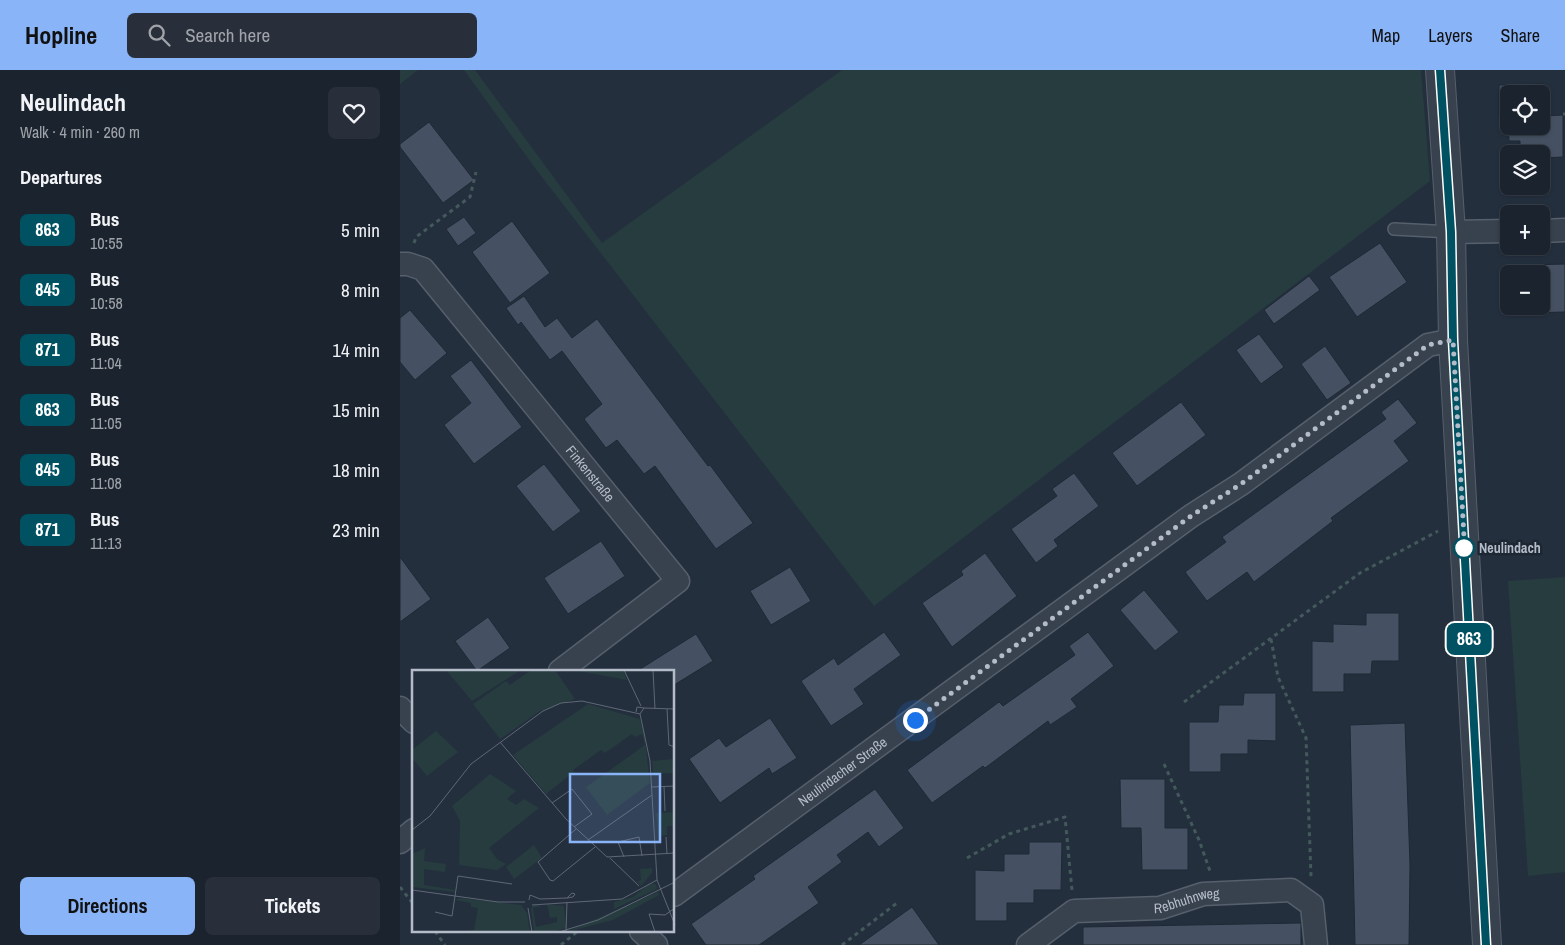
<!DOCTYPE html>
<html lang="en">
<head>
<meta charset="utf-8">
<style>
  :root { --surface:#1b232e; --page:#282f3a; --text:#f1f3f6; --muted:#a0a4aa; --line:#39404a; --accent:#8ab4f8 }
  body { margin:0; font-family:"Archivo Narrow",sans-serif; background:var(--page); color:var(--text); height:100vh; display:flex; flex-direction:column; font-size:19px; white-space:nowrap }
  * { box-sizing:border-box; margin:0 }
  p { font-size:16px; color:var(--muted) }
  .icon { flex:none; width:28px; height:28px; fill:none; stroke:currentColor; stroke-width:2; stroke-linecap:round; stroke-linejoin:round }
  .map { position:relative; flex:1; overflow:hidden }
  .drawer { display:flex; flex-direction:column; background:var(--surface); width:400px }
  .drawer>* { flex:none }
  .badge { padding:0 10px; border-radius:8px; font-size:18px; line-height:32px }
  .buttons { position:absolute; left:1100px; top:15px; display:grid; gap:10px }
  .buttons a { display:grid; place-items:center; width:50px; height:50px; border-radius:8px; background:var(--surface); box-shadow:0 1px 4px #0004,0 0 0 1px var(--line); font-size:25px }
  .you { position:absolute; width:25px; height:25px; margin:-12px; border:4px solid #fff; border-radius:50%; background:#1a73e8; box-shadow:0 0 0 8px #1a73e833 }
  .map>.badge { position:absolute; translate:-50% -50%; box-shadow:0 0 0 2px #fff }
  h2 { padding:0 20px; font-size:19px; line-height:45px }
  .round { display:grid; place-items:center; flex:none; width:52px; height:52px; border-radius:8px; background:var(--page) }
  .head { display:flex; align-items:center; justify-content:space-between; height:85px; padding:0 20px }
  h1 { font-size:24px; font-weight:700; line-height:38px }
  .cta { display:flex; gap:10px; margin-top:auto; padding:10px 20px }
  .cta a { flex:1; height:58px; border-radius:8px; background:var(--accent); color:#111; font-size:20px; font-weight:700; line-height:58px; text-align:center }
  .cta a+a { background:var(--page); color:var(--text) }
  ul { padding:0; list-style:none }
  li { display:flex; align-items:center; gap:15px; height:60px; padding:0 20px }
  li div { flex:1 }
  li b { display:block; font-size:19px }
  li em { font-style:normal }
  li .badge { min-width:55px; font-weight:700; text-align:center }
  header { display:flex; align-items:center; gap:30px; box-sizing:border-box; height:70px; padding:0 25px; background:var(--accent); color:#111 }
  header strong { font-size:24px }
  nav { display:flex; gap:28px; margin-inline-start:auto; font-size:18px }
  .search { width:350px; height:45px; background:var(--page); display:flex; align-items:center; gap:12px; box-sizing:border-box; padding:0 18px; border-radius:8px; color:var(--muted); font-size:19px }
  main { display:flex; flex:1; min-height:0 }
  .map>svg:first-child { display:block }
  .green { fill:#263c3f }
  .building { fill:#455162; stroke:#1f2835; fill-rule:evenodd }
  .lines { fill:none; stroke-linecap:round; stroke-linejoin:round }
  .service-casing { stroke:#565f6c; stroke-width:14 }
  .minor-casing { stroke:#565f6c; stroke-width:25 }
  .tertiary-casing { stroke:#565f6c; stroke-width:30 }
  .path { stroke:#44595c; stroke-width:3; stroke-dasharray:4 4; stroke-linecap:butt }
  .service { stroke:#38414e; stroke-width:11 }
  .minor { stroke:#38414e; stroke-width:22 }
  .tertiary { stroke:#38414e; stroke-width:28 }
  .line-casing { stroke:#fff; stroke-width:11 }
  .line { stroke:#005262; stroke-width:8 }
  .walk { stroke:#b4bcc9; stroke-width:5; stroke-dasharray:0 9 }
  .stop-dot { fill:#fff; stroke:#005262; stroke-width:2.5 }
  .labels { text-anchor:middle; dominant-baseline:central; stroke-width:5; stroke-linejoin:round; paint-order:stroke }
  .street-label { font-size:14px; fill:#b4bcc9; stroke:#1d2633 }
  .stop-label { font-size:14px; font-weight:bold; fill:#b4bcc9; stroke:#1d2633; text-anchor:start }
  .inset-road { fill:none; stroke:#5e6776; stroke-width:1 }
  .view { fill:#8ab4f8; fill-opacity:0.15; stroke:#8ab4f8; stroke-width:2.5 }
  .inset-edge { fill:none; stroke:#b4bcc9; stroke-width:2.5 }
</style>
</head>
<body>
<header>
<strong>Hopline</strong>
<div class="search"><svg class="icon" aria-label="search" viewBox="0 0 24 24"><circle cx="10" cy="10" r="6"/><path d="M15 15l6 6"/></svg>Search here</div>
<nav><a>Map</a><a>Layers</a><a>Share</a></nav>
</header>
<main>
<section class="drawer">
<div class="head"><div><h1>Neulindach</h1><p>Walk · 4 min · 260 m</p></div><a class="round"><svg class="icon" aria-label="heart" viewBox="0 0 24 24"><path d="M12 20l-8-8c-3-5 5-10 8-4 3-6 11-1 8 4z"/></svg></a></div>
<h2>Departures</h2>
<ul>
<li><span class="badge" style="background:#005262;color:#fff">863</span><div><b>Bus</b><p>10:55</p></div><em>5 min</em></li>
<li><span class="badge" style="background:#005262;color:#fff">845</span><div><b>Bus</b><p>10:58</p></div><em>8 min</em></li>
<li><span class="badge" style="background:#005262;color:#fff">871</span><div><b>Bus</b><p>11:04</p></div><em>14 min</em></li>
<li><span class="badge" style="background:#005262;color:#fff">863</span><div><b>Bus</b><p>11:05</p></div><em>15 min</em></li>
<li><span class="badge" style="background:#005262;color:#fff">845</span><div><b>Bus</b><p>11:08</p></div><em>18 min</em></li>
<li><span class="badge" style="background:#005262;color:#fff">871</span><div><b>Bus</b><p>11:13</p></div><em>23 min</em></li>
</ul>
<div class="cta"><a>Directions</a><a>Tickets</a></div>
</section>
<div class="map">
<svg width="1165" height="875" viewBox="0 0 1165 875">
  <rect width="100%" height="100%" fill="#242f3e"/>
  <!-- green -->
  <path class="green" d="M0,0h18l-18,14z
    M64,0h11l127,173 240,-173h579l9,111 -556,425 -336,-434z
    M1165,507v295l-37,4 -20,-295z"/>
  <!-- building -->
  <path class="building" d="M1144,14v32l19,-1v42l-22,1v-4h-21v-13h-11l-1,-24h-9v-32zM1109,24h32v32h-32z
    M29,52l45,58 -31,23 -43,-56v-3z
    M64,147l12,16 -18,13 -12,-17z
    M112,151l38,52 -40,30 -38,-51z
    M980,173l27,39 -50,35 -28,-40z
    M1165,194v48l-36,1v-7h12v-32h-13l-1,-9z
    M909,206l11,14 -46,34 -10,-14z
    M124,226l21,31 12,-9 15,20 25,-19 111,147 2,-1 43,58 -37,26 -61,-83 -11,8 -27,-34 -11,8 -22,-29 18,-15 -40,-53 -12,9 -29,-38 -3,3 -12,-17z
    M10,240l37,43 -32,27 -15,-18v-44z
    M859,264l25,33 -23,17 -25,-34z
    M925,276l26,37 -24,17 -26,-36z
    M71,290l51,67 -48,37 -30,-39 27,-22 -21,-27z
    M998,329l19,24 -23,18 15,20 -78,57 2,3 -79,61 -7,-10 -40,29 -22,-29 41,-30 -4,-5 164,-118 -5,-7z
    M781,332l25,33 -69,51 -25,-33z
    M144,394l37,47 -28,21 -37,-46z
    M674,403l25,33 -45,34 4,6 -22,17 -25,-34 46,-33 -5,-7z
    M201,471l24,35 -57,38 -24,-36z
    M585,483l32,43 -65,51 -30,-44 41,-28 -2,-4z
    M0,487l31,42 -31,23z
    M390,497l21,34 -40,24 -21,-34z
    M744,520l35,42 -24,19 -35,-41z
    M966,543h33v48h-27l-1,13h-27v18h-32v-51l21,1v-18l33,1z
    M88,547l22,31 -33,23 -22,-30z
    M484,562l17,23 -47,34 10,15 -33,22 -30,-45 33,-23 4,7z
    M688,562l26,34 -43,33 6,8 -27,18 -2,-4 -63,47 -2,-2 -51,37 -25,-33 92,-68 4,4 72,-51 -6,-9z
    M296,564l17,27 -39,24v-14h-37z
    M844,623h32v48l-28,-1v14h-27v18h-32v-50h29l1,-17h24z
    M370,648l27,40 -25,16 -3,-6 -49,35 -31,-44 30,-21 7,9z
    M1005,653l5,142 -1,80h-54l-5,-220z
    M720,709h45v49h23v42h-46l-1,-42h-20z
    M475,719l29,39 -25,19 -11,-15 -31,23 5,7 -34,25 11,16 -60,42h-53l-15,-21 64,-45 -2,-3z
    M629,772h33l-1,48h-27v13h-27v18h-32v-51l29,1v-17h25z
    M512,837l27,38h-80z
    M901,853v22h-218v-18z"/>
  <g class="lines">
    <!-- service casing -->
    <g class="service-casing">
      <path id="service" d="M994,159l57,3"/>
    </g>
    <!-- minor casing -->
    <g class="minor-casing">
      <g id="minor">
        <path d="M1141,161l24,-1"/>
        <path d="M1051,162l58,-1"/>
        <path id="s1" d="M0,194h8l15,5 255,312 -118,90"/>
        <path d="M0,638l14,14"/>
        <path d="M0,772l14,-12"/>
        <path id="s2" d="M274,825l517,-379 50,-32 187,-139 25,-5"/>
        <path d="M241,861l15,14"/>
        <path id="s3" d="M628,875l46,-34 86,-3 43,-14 88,-4 21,15 4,40"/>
      </g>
    </g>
    <!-- tertiary casing -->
    <g class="tertiary-casing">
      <path id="tertiary" d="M1040,0l11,162 2,108 34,605"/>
    </g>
    <!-- path -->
    <path class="path" d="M1163,44h2
      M14,173l2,-6 54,-40 6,-25
      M871,569l7,38 28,61 5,139
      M784,632l176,-129 78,-42
      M764,694l35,76 11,31
      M567,788l42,-24 56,-17 7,73
      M0,817l14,18
      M35,861l10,14
      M161,875l17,-14
      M442,875l55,-42"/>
    <!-- service -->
    <use href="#service" class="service"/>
    <!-- minor -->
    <use href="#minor" class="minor"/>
    <!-- tertiary -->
    <use href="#tertiary" class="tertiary"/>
  </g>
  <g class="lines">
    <!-- line casing -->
    <g class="line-casing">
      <path id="line" d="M1040,0l11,162 2,108 33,605"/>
    </g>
    <!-- line -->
    <use href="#line" class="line"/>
    <!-- walk -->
    <path class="walk" d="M515,650l276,-204 50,-32 187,-139 25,-5 12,215 -1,-7"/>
  </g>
  <!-- markers -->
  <circle class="stop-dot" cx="1064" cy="478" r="10"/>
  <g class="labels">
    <!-- street labels -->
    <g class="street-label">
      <text stroke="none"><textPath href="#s1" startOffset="288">Finkenstraße</textPath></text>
      <text stroke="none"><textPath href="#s2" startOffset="209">Neulindacher Straße</textPath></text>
      <text stroke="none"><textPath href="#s3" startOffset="171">Rebhuhnweg</textPath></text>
    </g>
    <!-- stop labels -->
    <g class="stop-label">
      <text x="1079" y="478">Neulindach</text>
    </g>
  </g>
  <!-- overview -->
  <g transform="translate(12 600)">
    <rect width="262" height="262" fill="#242f3e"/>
    <path d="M34,0h75l-49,31zM119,0h24l20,29 -35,12 -40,28 -27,-35 33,-23 4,4zM161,0h50l4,10zM176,34l52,15 5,20 5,44 -43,32 -33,-43 -28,22 -33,-39zM220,64l3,3 7,-3 3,11 -59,42 -13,-17 28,-20 4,3zM24,61l22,21 -31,24 -15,-18v-8zM262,89v14l-21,1 -1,-13zM78,104l26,17 -9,8 9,6 8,-6 15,9 -50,40 8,11 9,5 -9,6 -38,-5 1,-44 -8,-15zM262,142v14h-7v9l-9,1 -2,-23zM122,175l8,13 -28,21 -8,-12zM13,178l-1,13 22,3 -1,8 -21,-3v16l31,5 -1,2 -42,-5v-33zM240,198v5l-11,13 -4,-4 4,-2 -1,-11zM237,214h7l1,5 -43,20v-7l19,-5zM246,222l1,3 -46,25 -47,12zM48,228l61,7 6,8 3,19h-79l23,-2 4,-22 -7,-1v-4l-16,-3zM135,234l17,2 2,22 -13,4h-19l-3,-23 2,-4 9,1 -9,2 3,19 21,-5v-5l-7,1z" fill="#263c3f" fill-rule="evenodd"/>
    <path class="inset-road" d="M212,0l17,36M241,0l2,39M232,38l31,1M255,39l2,36 6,2M228,44l10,47 7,119 18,45M88,72l66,77 41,38 68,-4M252,116l1,25M240,117l23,-1M140,133l20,-14 20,25 -18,13M164,159l-38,33 12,18 3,1 42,-34M0,160l18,-14 41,-52 72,-53 18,-8 21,-2 58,13 4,-6 -7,-1 -1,5M254,167l1,17M176,170l64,-45M212,187l-6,-15 21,-5 3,19M198,188l29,28M0,220l86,12h27M117,230l1,-5 10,4 27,-1 6,-1 2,-3 -3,-1 -5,5M120,235l90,-6 35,-19M116,238l4,24M23,242l17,4 6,-40 54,8M154,261l1,-29M147,262l39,-12 77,-38M243,262l-6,-18 16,1 10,-7"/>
    <path class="view" d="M158,104h90v68h-90z"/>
    <rect width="262" height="262" class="inset-edge"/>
  </g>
</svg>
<div class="buttons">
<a><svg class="icon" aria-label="locate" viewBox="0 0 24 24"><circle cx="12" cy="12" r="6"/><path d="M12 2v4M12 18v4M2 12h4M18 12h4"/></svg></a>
<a><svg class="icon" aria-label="layers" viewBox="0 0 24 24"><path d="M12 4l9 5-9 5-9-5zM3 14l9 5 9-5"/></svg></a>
<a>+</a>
<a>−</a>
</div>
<div class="you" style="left:515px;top:650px"></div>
<b class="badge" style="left:1069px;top:569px;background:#005262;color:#fff">863</b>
</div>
</main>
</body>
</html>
